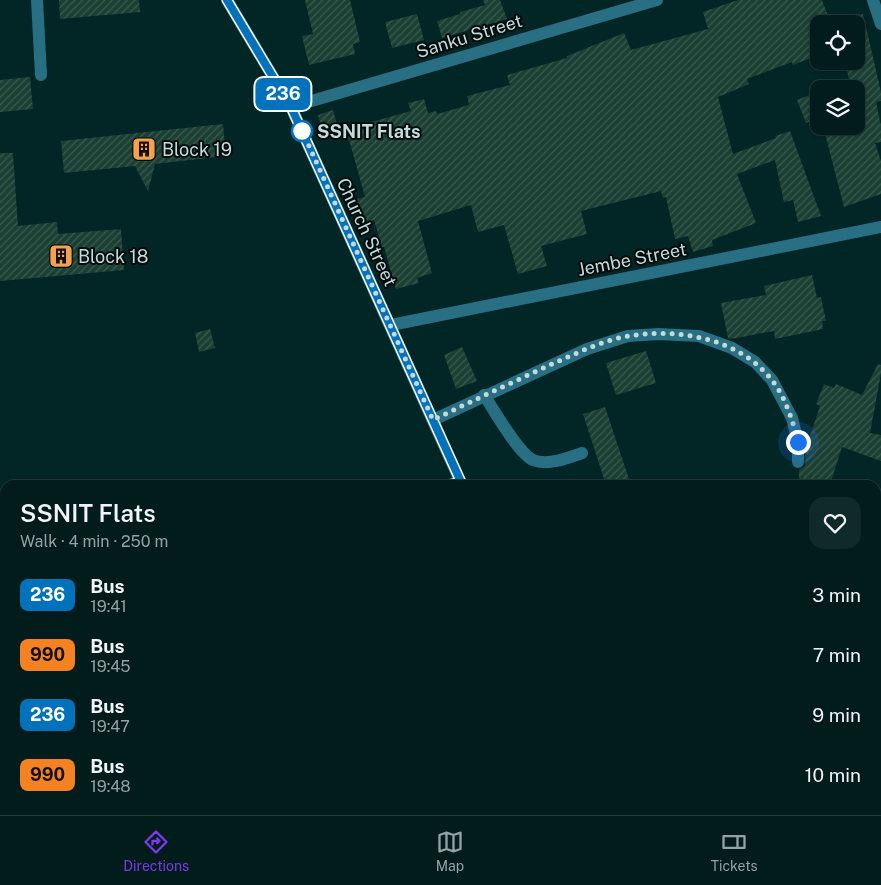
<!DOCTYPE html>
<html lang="en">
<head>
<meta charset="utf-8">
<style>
  :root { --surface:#021c1c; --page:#102929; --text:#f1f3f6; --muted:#96a1a3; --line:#233a3b; --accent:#7c3aed }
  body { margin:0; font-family:"Public Sans",sans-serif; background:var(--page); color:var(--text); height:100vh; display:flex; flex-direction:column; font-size:19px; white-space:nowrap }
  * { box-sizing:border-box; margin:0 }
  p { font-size:16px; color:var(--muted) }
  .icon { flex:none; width:28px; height:28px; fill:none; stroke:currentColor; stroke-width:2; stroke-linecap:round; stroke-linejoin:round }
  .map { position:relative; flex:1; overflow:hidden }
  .details { position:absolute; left:0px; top:480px; width:881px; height:335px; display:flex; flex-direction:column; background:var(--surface); border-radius:15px 15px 0 0; box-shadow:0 1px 4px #0004,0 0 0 1px var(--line) }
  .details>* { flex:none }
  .badge { padding:0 10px; border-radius:8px; font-size:18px; line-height:32px }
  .tools { position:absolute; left:810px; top:15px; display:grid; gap:10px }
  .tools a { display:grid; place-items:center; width:55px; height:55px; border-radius:10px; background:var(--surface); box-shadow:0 1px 4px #0004,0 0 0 1px var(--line); font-size:25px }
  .you { position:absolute; width:25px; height:25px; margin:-12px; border:4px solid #fff; border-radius:50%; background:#1a73e8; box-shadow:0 0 0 8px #1a73e833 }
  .map>.badge { position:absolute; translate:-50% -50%; box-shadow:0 0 0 2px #fff }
  .round { display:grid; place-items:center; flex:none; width:52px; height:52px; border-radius:15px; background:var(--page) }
  .summary { display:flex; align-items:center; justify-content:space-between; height:85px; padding:0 20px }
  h1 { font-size:24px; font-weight:600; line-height:38px }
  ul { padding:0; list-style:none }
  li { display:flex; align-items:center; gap:15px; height:60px; padding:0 20px }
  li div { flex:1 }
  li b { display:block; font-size:19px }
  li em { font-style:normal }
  li .badge { min-width:55px; font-weight:700; text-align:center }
  .tabs { display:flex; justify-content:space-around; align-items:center; height:70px; border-top:1px solid var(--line); background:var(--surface); font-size:14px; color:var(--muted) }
  .tabs a { display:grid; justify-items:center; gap:2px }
  .tabs .current { color:var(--accent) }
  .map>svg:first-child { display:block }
  .building { fill:url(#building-hatch) }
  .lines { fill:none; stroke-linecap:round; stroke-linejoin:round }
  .minor { stroke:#286f84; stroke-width:12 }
  .line-casing { stroke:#fff; stroke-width:11 }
  .line { stroke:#0072bc; stroke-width:8 }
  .walk { stroke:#c3dad9; stroke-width:5; stroke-dasharray:0 9 }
  .stop-dot { fill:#fff; stroke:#0072bc; stroke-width:2.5 }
  .labels { text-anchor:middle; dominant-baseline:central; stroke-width:4; stroke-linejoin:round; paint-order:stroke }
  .street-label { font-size:18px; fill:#c3dad9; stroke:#000c0c }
  .stop-label { font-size:18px; font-weight:bold; fill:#c3dad9; stroke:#000c0c; text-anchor:start }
  .poi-label { font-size:18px; fill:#c3dad9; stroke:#000c0c; text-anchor:start }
</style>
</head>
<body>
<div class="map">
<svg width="881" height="815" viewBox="0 0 881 815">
  <defs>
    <pattern id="building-hatch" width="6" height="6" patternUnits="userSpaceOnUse" patternTransform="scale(1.25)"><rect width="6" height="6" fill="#1b4033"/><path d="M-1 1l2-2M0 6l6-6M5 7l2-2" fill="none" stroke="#3a5b50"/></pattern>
  </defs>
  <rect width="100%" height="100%" fill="#022525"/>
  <!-- building -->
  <path class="building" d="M59,0h80l1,12 -80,7z
    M305,0h45l10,42 -7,2 2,10 -46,11 -7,-29 11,-2z
    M483,0h17l7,19 -65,19 -5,-17 23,-7v-2l25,-7z
    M738,0h84l9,24h-12v31l-26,10 -1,-3 -45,17 2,5 -31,13 15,57 43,-16 -1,-2 15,-5 31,85 -23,6 -5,-22 -9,2 -9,-42 -38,14 19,49 -44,17 1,6 -20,6 -5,-16 -13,3 -9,-42 -3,1 -2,-7 -80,20 6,23 -46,12 6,20 -29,8 -14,-49 -26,7 -7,-27 -53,16 14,52 -15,5 2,5 -23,6 -12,-42h-2l-8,-27 -11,4 -7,-25 9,-2 -19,-68 65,-18 -3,-8 16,-4 4,14 8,-2 1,3 32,-9 -2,-9 43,-11 -3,-10 60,-17v-2l57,-23 7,17 77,-21 -5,-17z
    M417,14l7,26 -32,8 -7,-26z
    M863,14l18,78v9l-5,1 5,24v16l-6,1 6,18v33l-37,13 -21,-81h33v-37h-5l-6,-28h11v-46z
    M30,77l3,32 -33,3v-32z
    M812,94l2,3 5,-2v23l-13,5 -9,-23z
    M333,110l6,21 -16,4 -5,-20z
    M223,124l3,32 -71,8 -7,27 -13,-25 -71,7 -3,-32z
    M0,153h13l5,73 39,-4 1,12 63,-5 3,41 -124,11z
    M812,275l5,23 4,-1 5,24h-4l1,8 -48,10 -1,-8 -43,8 -3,-1 -7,-35 45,-8 -2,-9z
    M210,329l5,19 -16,4 -4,-19z
    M462,347l15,34 -21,8 -12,-34z
    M646,351l10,32 -40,12 -10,-32z
    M878,364l3,1v8l-11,60 11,2v26l-39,-14 -12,38h-31v-15l6,-4 1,-18 14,-42 -4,-2 8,-20 10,4 2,-4 26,11z
    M605,407l26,78h-25l-23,-71z"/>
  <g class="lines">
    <!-- minor -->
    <path class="minor" d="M37,0l4,75
      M227,0l64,107 171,378
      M873,0l8,24
      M291,107l366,-107
      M391,325l490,-98
      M484,395c10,15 34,58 49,65 15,6 35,-2 49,-7
      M433,420l154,-71 41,-13 30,-2 41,2 33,12 23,14 17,18 20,38 6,24v20
      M448,485l13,-3
      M0,583l5,-1
      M876,658l5,1
      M611,810l2,5
      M0,812l11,-2"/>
  </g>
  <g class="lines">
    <!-- line casing -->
    <g class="line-casing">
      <path id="line" d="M227,0l64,107 170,375 -13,3"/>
    </g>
    <!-- line -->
    <use href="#line" class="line"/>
    <!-- walk -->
    <path class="walk" d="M302,131l-2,-5 133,294c39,-19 78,-37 117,-55 25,-11 51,-24 78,-29 51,-8 110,2 143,43 14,17 22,42 27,63"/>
  </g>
  <!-- icons -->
  <defs>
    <g id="building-square" transform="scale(1.25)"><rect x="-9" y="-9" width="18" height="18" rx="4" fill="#f9a04c" stroke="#000c0c"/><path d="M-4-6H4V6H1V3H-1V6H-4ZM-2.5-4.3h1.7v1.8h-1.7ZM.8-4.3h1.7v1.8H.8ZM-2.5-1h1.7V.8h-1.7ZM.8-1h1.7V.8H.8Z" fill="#111"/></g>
  </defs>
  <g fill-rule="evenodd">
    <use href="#building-square" x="144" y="149"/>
    <use href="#building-square" x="61" y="256"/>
  </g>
  <!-- markers -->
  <circle class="stop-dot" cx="302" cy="131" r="10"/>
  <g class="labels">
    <!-- street labels -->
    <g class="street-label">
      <text transform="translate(469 36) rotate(-17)">Sanku Street</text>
      <text transform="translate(367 232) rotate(65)">Church Street</text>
      <text transform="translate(632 259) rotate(-11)">Jembe Street</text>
    </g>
    <!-- stop labels -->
    <g class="stop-label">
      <text x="317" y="131">SSNIT Flats</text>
    </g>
    <!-- poi labels -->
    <g class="poi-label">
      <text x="162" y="149">Block 19</text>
      <text x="78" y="256">Block 18</text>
    </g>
  </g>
</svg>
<div class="tools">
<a><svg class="icon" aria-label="locate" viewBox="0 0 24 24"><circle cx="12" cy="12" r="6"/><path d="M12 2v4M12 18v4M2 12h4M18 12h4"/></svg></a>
<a><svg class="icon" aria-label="layers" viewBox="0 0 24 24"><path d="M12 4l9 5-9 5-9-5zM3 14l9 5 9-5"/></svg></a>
</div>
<div class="you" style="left:798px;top:442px"></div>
<b class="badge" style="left:283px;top:94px;background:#0072bc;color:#fff">236</b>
<section class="details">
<div class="summary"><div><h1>SSNIT Flats</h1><p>Walk · 4 min · 250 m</p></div><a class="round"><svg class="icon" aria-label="heart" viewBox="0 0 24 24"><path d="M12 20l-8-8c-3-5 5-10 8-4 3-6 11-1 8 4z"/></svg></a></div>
<ul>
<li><span class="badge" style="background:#0072bc;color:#fff">236</span><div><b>Bus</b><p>19:41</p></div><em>3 min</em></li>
<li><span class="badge" style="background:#f58220;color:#111">990</span><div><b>Bus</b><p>19:45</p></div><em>7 min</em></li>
<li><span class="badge" style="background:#0072bc;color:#fff">236</span><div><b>Bus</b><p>19:47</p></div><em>9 min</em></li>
<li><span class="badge" style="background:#f58220;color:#111">990</span><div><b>Bus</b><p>19:48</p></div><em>10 min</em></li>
</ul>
</section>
</div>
<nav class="tabs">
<a class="current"><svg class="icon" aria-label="directions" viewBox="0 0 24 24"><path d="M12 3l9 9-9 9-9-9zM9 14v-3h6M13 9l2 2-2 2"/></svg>Directions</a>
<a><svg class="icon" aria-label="map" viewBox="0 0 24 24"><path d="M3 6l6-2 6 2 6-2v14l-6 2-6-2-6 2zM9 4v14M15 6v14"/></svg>Map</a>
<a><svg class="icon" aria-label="tickets" viewBox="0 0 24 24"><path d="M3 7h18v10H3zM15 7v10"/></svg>Tickets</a>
</nav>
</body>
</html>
